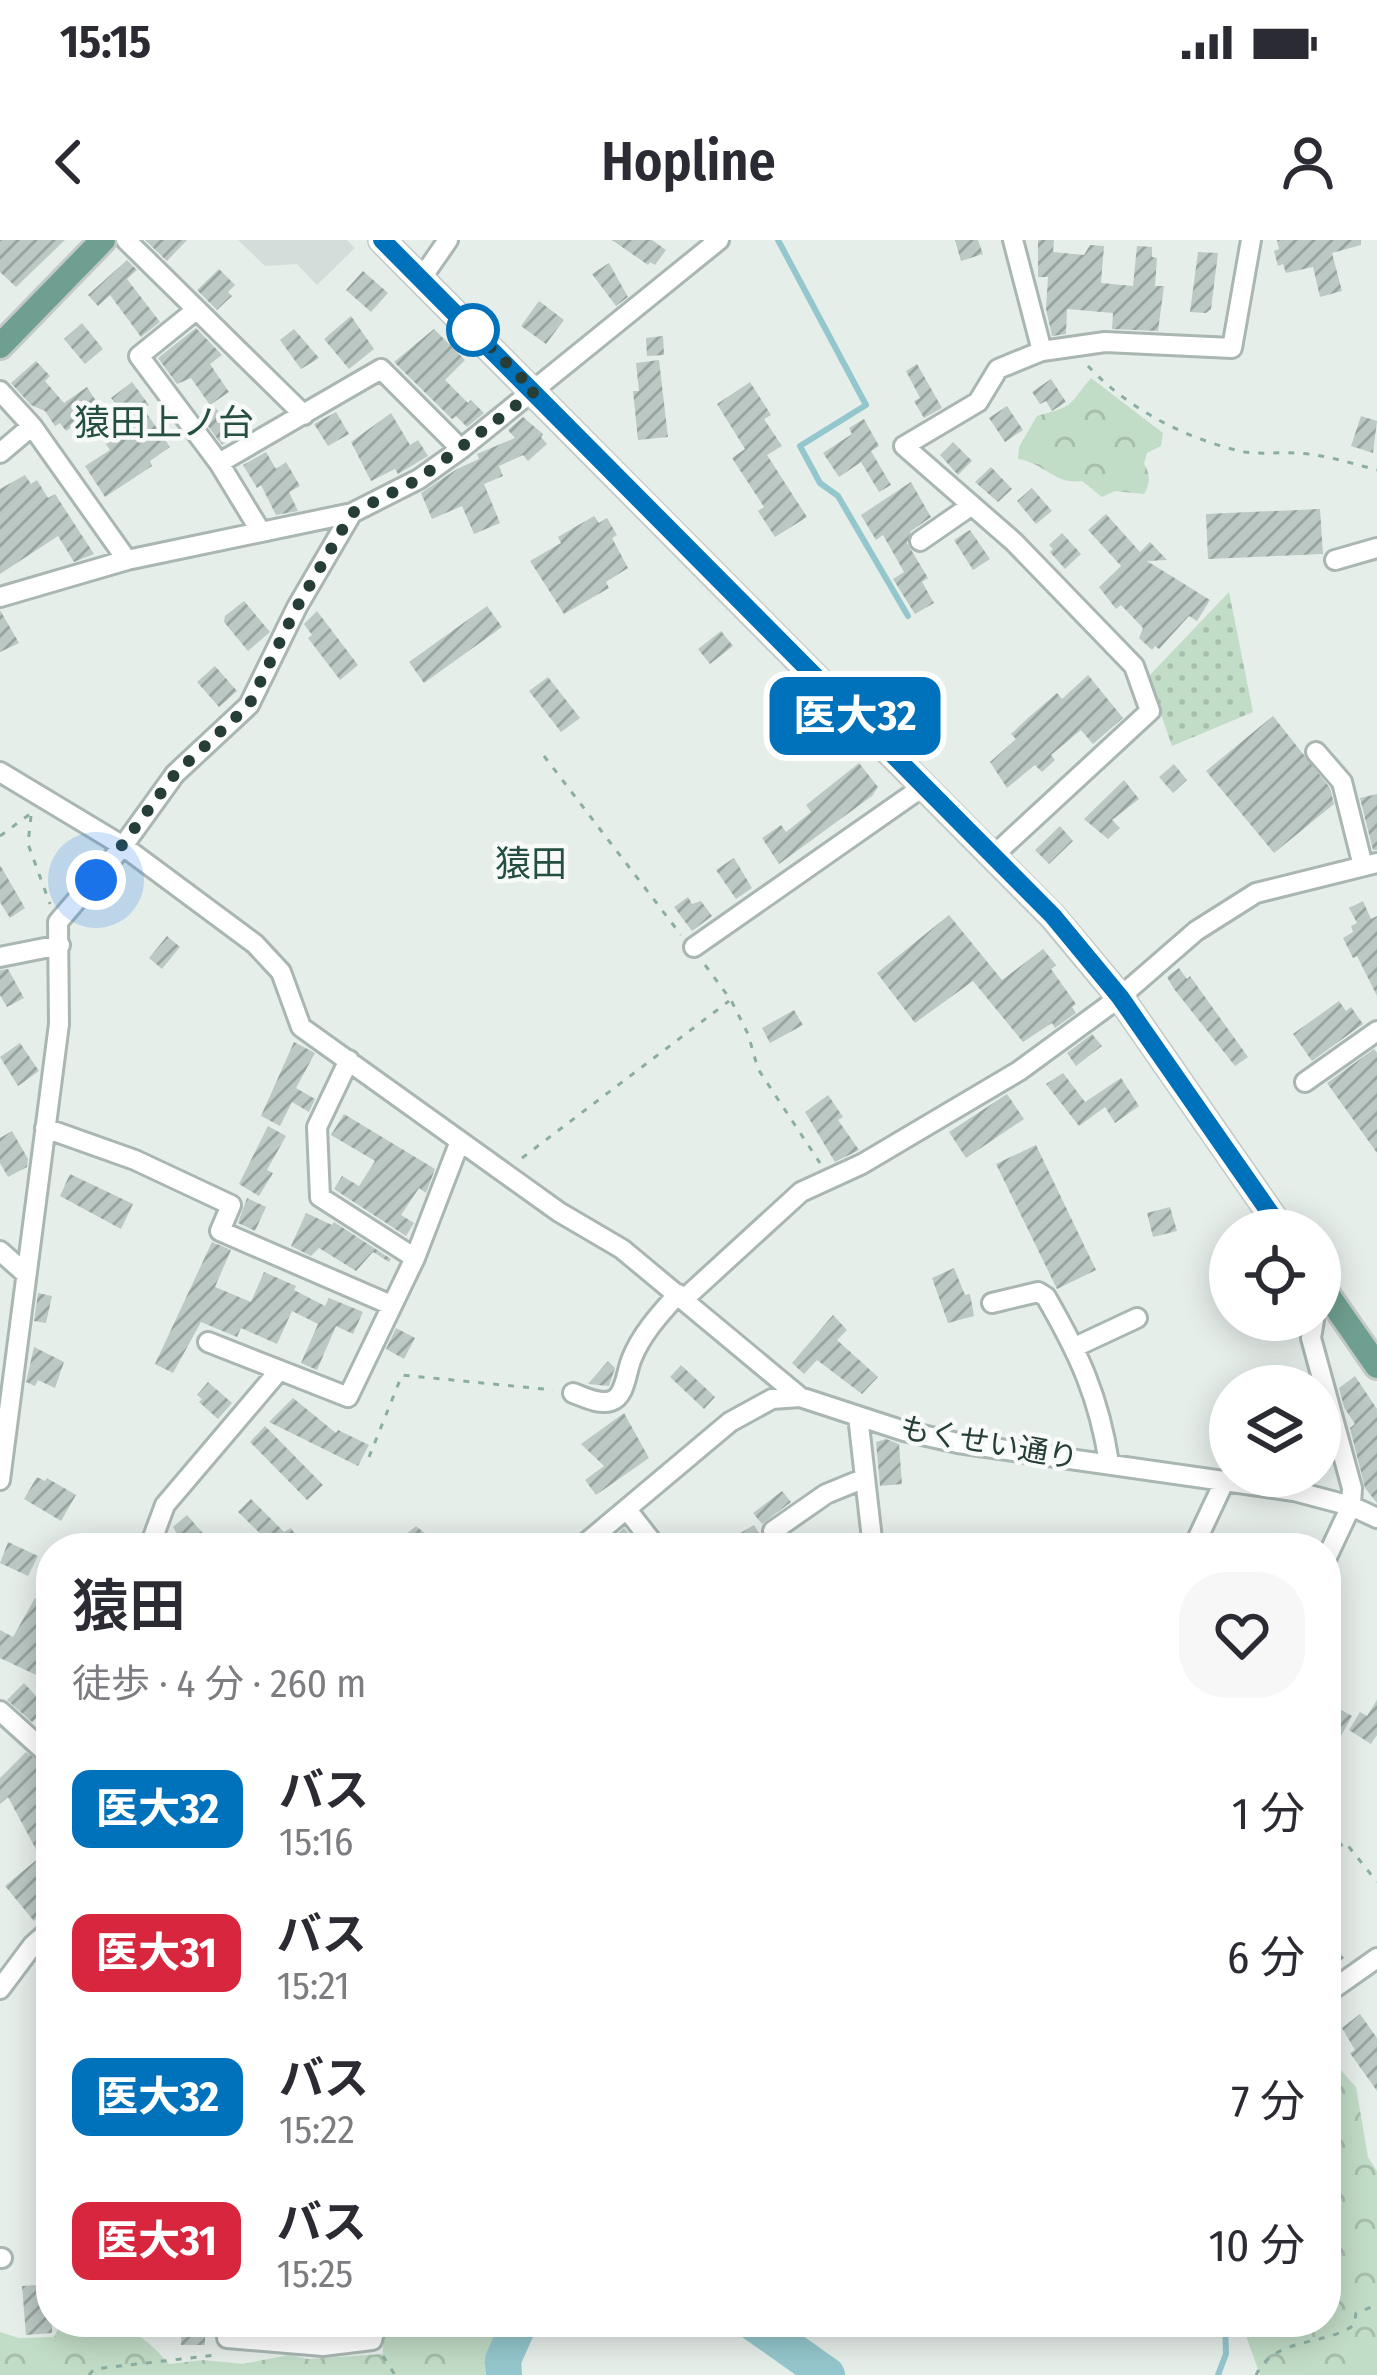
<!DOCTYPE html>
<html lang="ja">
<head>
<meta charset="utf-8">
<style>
  :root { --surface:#fff; --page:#f7f7f7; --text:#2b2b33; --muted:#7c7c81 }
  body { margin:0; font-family:"Fira Sans Condensed","Noto Sans JP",sans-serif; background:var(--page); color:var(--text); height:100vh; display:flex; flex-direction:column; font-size:45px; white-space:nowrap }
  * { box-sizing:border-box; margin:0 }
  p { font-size:39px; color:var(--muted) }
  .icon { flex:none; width:66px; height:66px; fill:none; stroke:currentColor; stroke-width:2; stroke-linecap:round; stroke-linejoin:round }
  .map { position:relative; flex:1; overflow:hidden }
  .side { position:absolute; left:36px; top:1293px; width:1305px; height:804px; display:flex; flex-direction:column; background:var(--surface); border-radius:48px; box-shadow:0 6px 30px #0003 }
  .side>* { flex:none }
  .badge { padding:0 24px; border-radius:18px; font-size:42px; line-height:78px }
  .buttons { position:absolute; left:1209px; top:969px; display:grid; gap:24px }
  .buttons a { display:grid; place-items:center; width:132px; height:132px; border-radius:50%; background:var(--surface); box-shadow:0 6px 30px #0003; font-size:60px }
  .you { position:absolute; width:60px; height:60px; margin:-30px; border:9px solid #fff; border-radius:50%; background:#1a73e8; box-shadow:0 0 0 18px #1a73e833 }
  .map>.badge { position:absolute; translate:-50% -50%; box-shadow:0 0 0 6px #fff }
  .round { display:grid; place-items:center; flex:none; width:126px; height:126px; border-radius:48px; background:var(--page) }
  .summary { display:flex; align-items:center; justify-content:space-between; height:204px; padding:0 36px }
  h1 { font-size:57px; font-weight:600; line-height:90px }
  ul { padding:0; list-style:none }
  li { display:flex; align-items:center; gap:36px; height:144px; padding:0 36px }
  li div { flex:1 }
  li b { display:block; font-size:45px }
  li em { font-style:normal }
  li .badge { min-width:132px; font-weight:700; text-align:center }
  .status { display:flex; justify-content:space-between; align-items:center; height:84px; padding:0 60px; background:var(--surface); direction:ltr }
  .status svg { height:33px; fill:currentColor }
  header { display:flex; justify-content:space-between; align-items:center; height:156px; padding:0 36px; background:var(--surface); font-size:54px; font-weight:600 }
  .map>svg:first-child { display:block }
  .built { fill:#d4ddd9 }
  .green { fill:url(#green-dots) }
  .forest { fill:url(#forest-crowns) }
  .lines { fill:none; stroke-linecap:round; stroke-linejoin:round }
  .stream { stroke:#94c7cd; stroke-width:6 }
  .river { stroke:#94c7cd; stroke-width:36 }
  .building { fill:url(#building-hatch) }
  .minor-casing { stroke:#a9b6b1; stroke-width:24 }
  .major-casing { stroke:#c2c9c7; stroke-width:30 }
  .path { stroke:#8aaea1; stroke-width:3; stroke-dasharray:6 9; stroke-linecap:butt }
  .minor { stroke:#fff; stroke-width:18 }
  .major { stroke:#6f9f90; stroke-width:24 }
  .line-casing { stroke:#fff; stroke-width:27 }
  .line { stroke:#0072bc; stroke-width:18 }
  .walk { stroke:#263e37; stroke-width:12; stroke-dasharray:0 21.6 }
  .stop-dot { fill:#fff; stroke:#0072bc; stroke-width:6 }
  .labels { text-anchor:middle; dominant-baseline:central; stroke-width:9; stroke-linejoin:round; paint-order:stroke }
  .street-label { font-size:30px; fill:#263e37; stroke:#f7faf8 }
  .quarter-label { font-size:36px; fill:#244f42; stroke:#f7faf8 }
</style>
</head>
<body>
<div class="status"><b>15:15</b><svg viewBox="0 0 49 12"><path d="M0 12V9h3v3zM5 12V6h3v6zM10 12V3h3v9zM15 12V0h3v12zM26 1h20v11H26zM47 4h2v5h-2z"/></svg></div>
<header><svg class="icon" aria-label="back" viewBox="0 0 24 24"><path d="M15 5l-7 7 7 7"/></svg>Hopline<svg class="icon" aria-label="person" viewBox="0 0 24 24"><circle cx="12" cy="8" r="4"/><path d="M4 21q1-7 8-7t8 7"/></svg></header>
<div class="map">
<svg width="1377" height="2135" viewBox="0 0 1377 2135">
  <defs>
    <pattern id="green-dots" width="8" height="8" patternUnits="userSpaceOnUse" patternTransform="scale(3)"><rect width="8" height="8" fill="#c1dcc7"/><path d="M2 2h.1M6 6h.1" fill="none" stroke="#a6beac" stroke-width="1.8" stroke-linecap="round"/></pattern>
    <pattern id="forest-crowns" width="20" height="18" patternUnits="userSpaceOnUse" patternTransform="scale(3)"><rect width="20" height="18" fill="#c1dcc7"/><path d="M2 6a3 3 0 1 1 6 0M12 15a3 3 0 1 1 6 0" fill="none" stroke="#a6beac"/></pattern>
    <pattern id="building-hatch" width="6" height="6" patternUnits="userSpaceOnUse" patternTransform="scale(3)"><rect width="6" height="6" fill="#bbc8c3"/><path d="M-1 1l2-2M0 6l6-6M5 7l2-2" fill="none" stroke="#98a49f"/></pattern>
  </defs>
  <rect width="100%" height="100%" fill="#e6eeea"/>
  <!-- built -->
  <path class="built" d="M238,0h109l8,8 -38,37 -20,-21 -32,2z"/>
  <!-- green -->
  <path class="green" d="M1229,352l24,120 -81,34 -24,-69z"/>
  <!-- forest -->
  <path class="forest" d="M1091,138l72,55 -2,13 -14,7 -3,11c7,11 6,19 0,30l-29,-3 -13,6 -20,-16c-28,4 -37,-18 -64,-22l1,-12 18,-31c39,-11 29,-8 54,-38z
    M1326,1794l12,7 1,27 17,19 12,70 9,14v204h-117l-19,-53h85z
    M71,2082c48,0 67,6 98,42l34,-4 40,4 46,-9 19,4 75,-5 -1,-32h120l-17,53h-485v-43l19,6 35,-1 5,-10z"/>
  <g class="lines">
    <!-- stream -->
    <path class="stream" d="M778,0l88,165 -66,41 20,37 18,13 70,120
      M1218,2135l8,-21 -1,-32"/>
    <!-- river -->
    <path class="river" d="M752,2082l75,53
      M504,2135l-1,-15 17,-38"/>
  </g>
  <!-- building -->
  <path class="building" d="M0,0h65l-49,47 -16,-15z
    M145,0h42l-20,21z
    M612,0h40l14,10 -11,15 -5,-3 -2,3z
    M955,0h23l5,14 -22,7z
    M1038,0h16l-1,12 31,3 6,-10 14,1 -3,37 32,3 4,-40 15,1v10l5,1 -2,28h9l-6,45 -46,-2 1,-16 -46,-4 -1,25 -14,2 -6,-27 2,-32h-10z
    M1277,0h84v5l-29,8 10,38 -22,6 -7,-30 -27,6 -3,-9 -5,2 -4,-15 5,-2z
    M1198,12l20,1 -7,56 -5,4 -16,-1z
    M127,20l10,10 -10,9 33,43 -19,15 -31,-42 -12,11 -10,-11z
    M609,23l19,34 -12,9 -24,-32z
    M219,29l16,16 -7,7 4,4 -15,14 -20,-20z
    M363,31l25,22 -17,19 -25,-22z
    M539,61l25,19 -18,24 -25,-18z
    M351,76l23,33 -25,20 -25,-30z
    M82,83l21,26 -18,15 -21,-25z
    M196,88l26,27 -12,9 19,28 -19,13 -19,-27 -14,6 -19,-26z
    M294,89l25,29 -18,11 -21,-29z
    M434,89l31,31 -20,20 23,23 3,-3 13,13 -17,14 -11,-11 -4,3 -58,-57z
    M663,96l1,19 -17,1 -1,-18z
    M659,120l9,77 -30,3 -5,-49h6l-3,-28z
    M36,121l14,15 -5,5 19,22 23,-16 13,20 -34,24 -6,-8 -5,3 -10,-15 -14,-6 -20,-22z
    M917,124l25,44 -18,10 -10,-17 6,-3 -14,-27z
    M1051,139l15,23 -14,9 -6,-10 -6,3 -8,-12z
    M132,142l17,23 -6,3 27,39 -20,14 2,5 -47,31 -20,-31 25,-16 -4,-6 26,-18 -21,-28z
    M750,142l21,33 -7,4 18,27 -15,9 40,62 -32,20 -17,-26 6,-4 -32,-49 13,-9 -28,-45z
    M214,166l19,23 -6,5 4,5 -9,6 -21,-28z
    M1007,166l16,24 -18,12 -16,-24z
    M336,172l13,22 -21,12 -14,-22z
    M391,173l19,32 8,-5 10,16 -30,18 -3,-5 -24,12 -20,-39z
    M1361,176l16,5 -4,32 -22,-7z
    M523,177l20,17 -2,3 6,7 -19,17 -5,-6 -24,11 4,10 -19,8 16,39 -26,11 -12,-28 -30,13 -11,-26 36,-24 22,-10 -2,-5 38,-16 -7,-8z
    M864,179l15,27 -8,5 20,34 -12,7 -18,-30 -22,15 -16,-24 29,-19 -3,-6z
    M953,202l19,19 -14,14 -18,-20z
    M266,212l10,17 10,-7 14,24 -11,6 9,19 -22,4 -15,-30 -4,3 -14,-23z
    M991,227l21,22 -14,13 -23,-20z
    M25,235l6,9 6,-4 11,18 7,-4 39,60 -20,8 -16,-26 -58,38v-85z
    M911,242l20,35 -20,14 -4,12 21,35 -6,4 12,21 -19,11 -22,-35 11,-7 -21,-37 -7,5 -15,-25z
    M1032,248l20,23 -16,13 -19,-23z
    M1320,269l3,45 -115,5 -2,-45z
    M1106,274l34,38 10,-10 17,18 -20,1 63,39 -13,21 -8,-5 -30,33 -4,-3 -3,4 -13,-12 4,-10 -22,-23 -5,4 -17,-22 22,-21 -33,-36z
    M594,276l5,7 8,-5 10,17 -5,3 16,30 -22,14 3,6 -45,26 -34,-53 31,-18 -3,-6z
    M970,290l20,29 -17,11 -19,-30z
    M1062,293l19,21 -16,15 -15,-17 3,-3 -4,-4z
    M244,361l26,31 -22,19 -24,-29 1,-6z
    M487,366l15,21 -78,56 -15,-21z
    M0,370l19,33 -19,9z
    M317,371l41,54 -18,15 -32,-42 4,-3 -8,-11z
    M721,391l12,15 -23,18 -12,-15z
    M215,426l22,25 -18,16 -22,-25z
    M1088,435l35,43 -30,26 -12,-14 -30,25 4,5 -13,12 -7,-7 -28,23 -17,-26 26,-23 -5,-5 18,-17 28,-24 5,6z
    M548,437l32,41 -19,14 -32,-41z
    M1273,476l57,72 4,16 -60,49 -68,-82z
    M859,523l19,24 -6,9 -93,68 -17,-26 19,-13 5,7 25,-20 -5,-7z
    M1174,524l13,16 -14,13 -14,-16z
    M1124,540l15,19 -27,21 8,8 -12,11 -24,-20z
    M1377,554v56h-4l-13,-52z
    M1060,586l13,15 -24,23 -14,-14z
    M734,618l18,30 -16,11 -20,-29z
    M0,625l25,43 -15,10 -10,-16z
    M688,657l4,7 9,-3 11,15 -20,15 -18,-24z
    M1363,661l8,18 6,-3v80l-20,-40 -4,2 -10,-20 10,-6 -2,-6 6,-3 -8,-15z
    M949,675l53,65 41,-31 13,16 -5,4 25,35 -4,3 4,6 -21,15 -3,-5 -29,19 -50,-61 -58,42 -38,-50z
    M167,696l13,11 -18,22 -13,-11z
    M1179,728l8,11 3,-3 58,81 -13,9 -61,-77 -7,-12z
    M8,729l16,29 -17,9 -7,-12v-25z
    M1339,761l7,10 5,-4 12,17 -51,37 -19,-27z
    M794,770l9,15 -33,18 -8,-15z
    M1092,794l10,12 -26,20 -9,-13z
    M294,802l21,11 -19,35 19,11 -6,13 -17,-10 -12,24 -19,-10z
    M20,803l19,28 -21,15 -18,-29z
    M1374,809l3,4v100l-50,-70z
    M1063,833l22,29 36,-24 18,28 -24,17 -10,-16 -26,19 -33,-42z
    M1007,854l17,25 -58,39 -17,-26z
    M828,855l15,22 -5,3 21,30 -24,12 -30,-50z
    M344,874l91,55 -9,24 -7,-5 -18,27 13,8 -8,13 -72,-47 8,-13 17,10 16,-25 -44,-26z
    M268,886l18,10 -19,34 6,3 -14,23 -20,-12z
    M12,891l16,28 -1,8 -19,10 -8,-14v-25z
    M1036,905l60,125 -39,19 -61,-125z
    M70,934l63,30 -12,25 -61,-33z
    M247,958l19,9 -11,24 -17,-8z
    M1170,967l7,24 -24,6 -6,-24z
    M306,973l26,12 2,-3 57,37 -2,3 -16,-10 -17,19 -37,-23 -8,8 -20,-10z
    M212,1002l19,8 -16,37 36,15 13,-30 32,14 -2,4 31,16 4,-8 34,14 -10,22 -17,-8 -19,44 -16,-7 17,-39 -26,-13 -15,33 -36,-16 -4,9 -36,-15 -28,51 -18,-9z
    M954,1028l11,27 5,-1 4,22 -26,7 -16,-45z
    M38,1053l14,3 -6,27 -12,-2z
    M833,1075l14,15 -10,10 41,37 -16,17 -45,-34 -13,14 -12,-11z
    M396,1088l19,10 -11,21 -18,-10z
    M34,1107l30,15 -9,26 -17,-8 -3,6 -9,-4z
    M608,1121l7,7 -6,18 -21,-2z
    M681,1125l34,32 -11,12 -34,-32z
    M1355,1136l22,33v94l-12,-15 -15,-60 5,-4 -11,-17 -5,-19z
    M208,1142l24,21 -14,16 -19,-17 3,-3 -5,-4z
    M293,1158l43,35 2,-3 31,15 -11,21 -89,-44z
    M624,1173l25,45 -53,37 -11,-15 19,-14 -23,-22z
    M265,1186l58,59 -16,15 -57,-58z
    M886,1199l13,5 3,40 -22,2 -4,-44z
    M37,1237l8,4 2,-3 29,17 -15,26 -37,-22z
    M782,1251l9,11 -29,22 -9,-11z
    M251,1259l33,33 7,-4 13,20h-43l8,-6 -31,-30z
    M187,1275l20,23 -11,10h-11l-12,-21z
    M754,1285l14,23h-53z
    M416,1286l27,22h-54z
    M624,1288l16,20h-18l-8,-11z
    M8,1302l30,14 -10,20 -28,-13z
    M35,1358l16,8v76l-51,-24v-28l13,7z
    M24,1443l23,25 -15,14 -25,-22z
    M1377,1460v35l-6,9 -22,-14 11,-18 7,4z
    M1326,1461l26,15 -26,47z
    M26,1512l25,18v15l-14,14 14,26v72l-5,4 4,6 -16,14 -29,-35 35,-29 -32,-60 -8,7v-26z
    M1326,1694l18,24 -18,14z
    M1360,1774l17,24v53l-27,-38 5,-3 -13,-22z
    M51,2044l1,49 -26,2 -4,-49z
    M182,2082h23v23h-24z"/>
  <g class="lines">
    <!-- minor casing -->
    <g class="minor-casing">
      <path id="minor" d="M126,0l178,175
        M1013,0l29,111
        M421,39l27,-39
        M196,70l-57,46 80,107 42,69
        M0,151l32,35 95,134
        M0,213l32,-27
        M219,223l162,-94 80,80
        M920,301l52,-36
        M1335,320l42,-12
        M0,357l127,-37 225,-47
        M1316,512l26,30 21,84
        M0,532l123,74 132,98 26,28 20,55 258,185 63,37 178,148
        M994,615l156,-144 -16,-45 -120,-124 -110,-96 74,-44 20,-33 44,-18 63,-9 127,6 19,-108
        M694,707l230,-161
        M0,717l60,-12
        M349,820l-32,67 3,70 95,61
        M1305,842l72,-51
        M45,888l90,32 96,45 -11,26 171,74
        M0,1011l26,23
        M684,1059l117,-107 61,-28 157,-93 101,-74 76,-66 60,-38 121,-30
        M992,1063l46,-11 8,5c33,57 53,100 63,166
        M1314,1080l-3,18 41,150 -1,18 -25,53
        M208,1102l140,55 67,-139 45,-117
        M1075,1107l62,-29
        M573,1153c11,4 26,12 38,8 15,-5 15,-30 21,-43 10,-25 29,-45 46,-64
        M858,1176l15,132
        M0,1240l59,-456 -1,-102 65,-76 52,-72 74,-69 48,-98 55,-94 67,-34 42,-30 258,-209
        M628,1271l29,37
        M773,1291l53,-37 39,-16
        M149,1308l16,-43 113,-133
        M580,1308l150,-126 42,-23 28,-2 104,34 54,12 336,48 57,15 26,12
        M1193,1308l32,-68
        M0,1471l51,46
        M0,1749l33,-44 18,-16
        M1326,1754l51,-36
        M0,2018h2
        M227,2098l96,8 49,-6 5,-18"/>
    </g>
    <!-- major casing -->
    <g class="major-casing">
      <path id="major" d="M382,0l671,677 67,80 162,233
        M0,106l103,-106
        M1320,1044l57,82"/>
    </g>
    <!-- path -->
    <path class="path" d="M1088,126c39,42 96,72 152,85 17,4 37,1 55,2 29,1 55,10 82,17
      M544,516l137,179
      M31,576l-3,28 22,60
      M0,596l30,-22
      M705,725l26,35 17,34 10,35 62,94
      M522,918l207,-157
      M369,1217l33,-82 151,15
      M1326,1617l19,-15 32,40
      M383,2116l12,19
      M89,2135l5,-6 122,-14
      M1256,2135c19,-39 70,-29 98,-50l2,-12 21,-8"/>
    <!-- minor -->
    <use href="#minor" class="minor"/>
    <!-- major -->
    <use href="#major" class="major"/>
  </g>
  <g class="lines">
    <!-- line casing -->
    <g class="line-casing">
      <path id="line" d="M382,0l671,676 67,81 162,233"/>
    </g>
    <!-- line -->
    <use href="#line" class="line"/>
    <!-- walk -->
    <path class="walk" d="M96,640l79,-106 74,-69 48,-98 55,-94 67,-34 116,-88 -62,-61"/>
  </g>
  <!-- markers -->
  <circle class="stop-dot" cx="473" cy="90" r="24"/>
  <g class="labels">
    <!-- street labels -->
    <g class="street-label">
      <text transform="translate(989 1203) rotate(10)">もくせい通り</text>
    </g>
    <!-- quarter labels -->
    <g class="quarter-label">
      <text x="164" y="183">猿田上ノ台</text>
      <text x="531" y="624">猿田</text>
    </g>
  </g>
</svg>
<div class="buttons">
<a><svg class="icon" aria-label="locate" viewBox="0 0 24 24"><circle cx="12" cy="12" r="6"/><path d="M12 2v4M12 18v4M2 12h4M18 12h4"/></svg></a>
<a><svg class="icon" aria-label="layers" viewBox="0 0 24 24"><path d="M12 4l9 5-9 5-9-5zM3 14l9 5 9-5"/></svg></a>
</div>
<div class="you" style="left:96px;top:640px"></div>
<b class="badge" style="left:855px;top:476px;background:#0072bc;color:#fff">医大32</b>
<section class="side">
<div class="summary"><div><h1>猿田</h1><p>徒歩 · 4 分 · 260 m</p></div><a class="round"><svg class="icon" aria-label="heart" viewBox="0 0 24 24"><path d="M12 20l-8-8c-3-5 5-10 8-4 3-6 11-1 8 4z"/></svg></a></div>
<ul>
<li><span class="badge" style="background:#0072bc;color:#fff">医大32</span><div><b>バス</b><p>15:16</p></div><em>1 分</em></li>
<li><span class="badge" style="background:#d7263d;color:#fff">医大31</span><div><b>バス</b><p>15:21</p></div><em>6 分</em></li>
<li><span class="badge" style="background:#0072bc;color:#fff">医大32</span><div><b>バス</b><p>15:22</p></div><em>7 分</em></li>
<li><span class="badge" style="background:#d7263d;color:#fff">医大31</span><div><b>バス</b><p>15:25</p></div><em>10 分</em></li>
</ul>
</section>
</div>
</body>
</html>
